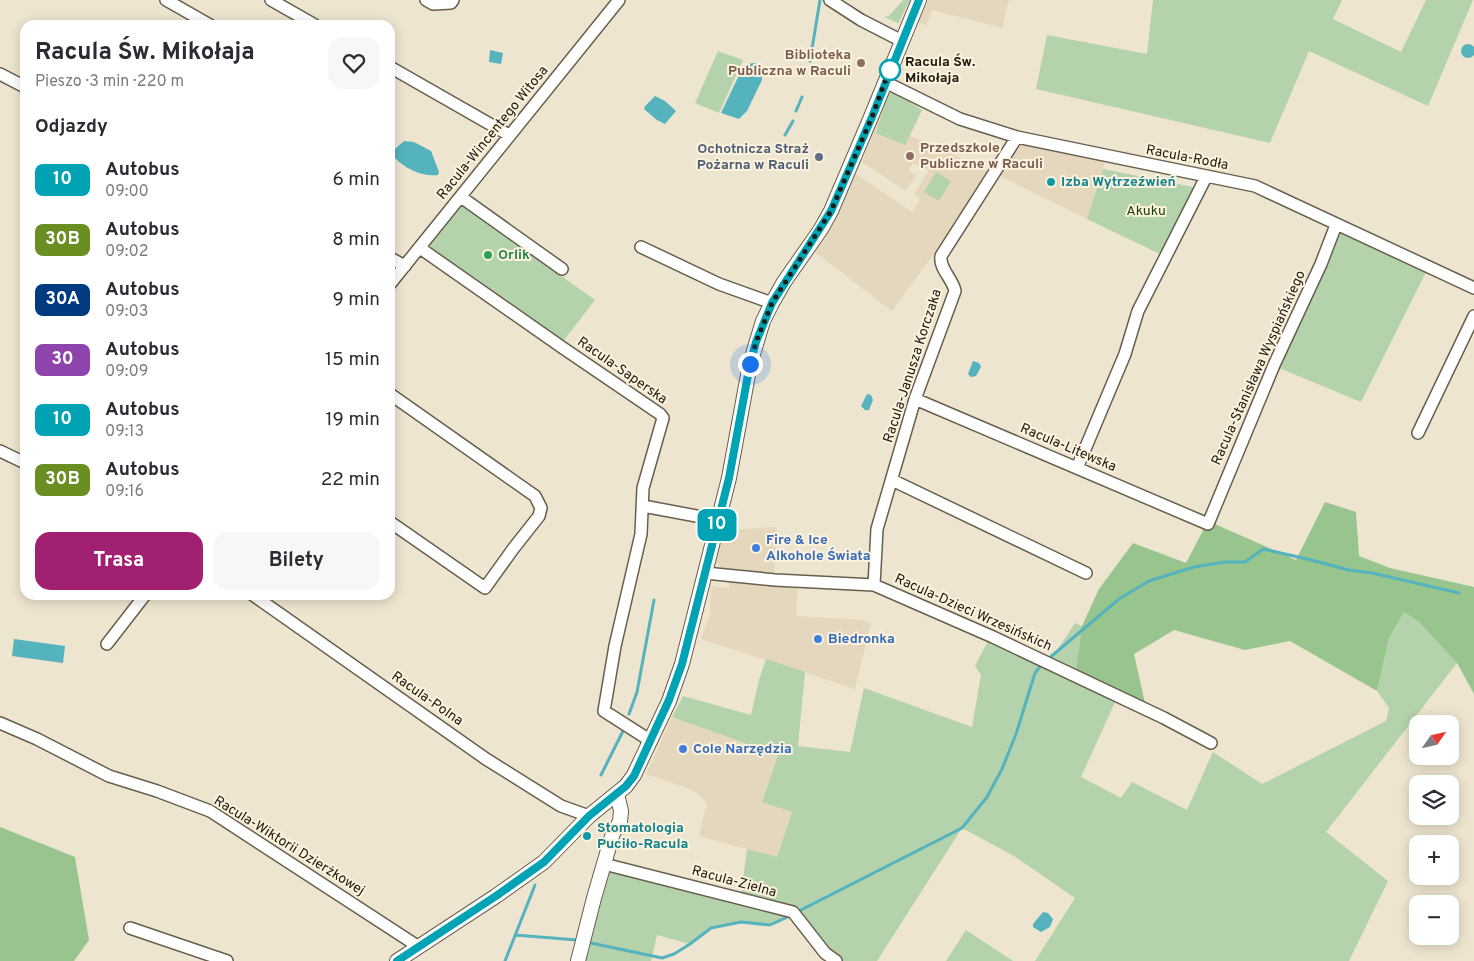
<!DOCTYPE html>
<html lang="pl">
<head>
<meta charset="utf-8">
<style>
  :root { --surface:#fff; --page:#f7f7f7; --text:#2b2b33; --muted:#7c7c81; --accent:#a12071 }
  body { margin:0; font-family:Overpass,sans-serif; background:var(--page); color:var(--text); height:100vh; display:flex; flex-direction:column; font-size:19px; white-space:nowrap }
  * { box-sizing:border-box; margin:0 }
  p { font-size:16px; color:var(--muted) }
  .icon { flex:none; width:28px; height:28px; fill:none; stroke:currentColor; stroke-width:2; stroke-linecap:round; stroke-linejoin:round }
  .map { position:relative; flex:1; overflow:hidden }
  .sheet { position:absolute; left:20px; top:20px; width:375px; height:580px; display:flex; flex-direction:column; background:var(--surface); border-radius:15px; box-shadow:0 2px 12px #0003 }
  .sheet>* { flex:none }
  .badge { padding:0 10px; border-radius:8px; font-size:18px; line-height:32px }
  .needle { width:32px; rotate:56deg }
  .buttons { position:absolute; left:1409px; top:715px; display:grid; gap:10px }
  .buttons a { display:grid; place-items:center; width:50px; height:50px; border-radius:10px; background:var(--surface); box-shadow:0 2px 12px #0003; font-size:25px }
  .you { position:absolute; width:25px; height:25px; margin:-12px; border:4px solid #fff; border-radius:50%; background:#1a73e8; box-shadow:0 0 0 8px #1a73e833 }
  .map>.badge { position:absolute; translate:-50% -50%; box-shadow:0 0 0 2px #fff }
  h2 { padding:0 15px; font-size:19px; line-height:45px }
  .round { display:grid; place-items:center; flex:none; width:52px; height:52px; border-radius:15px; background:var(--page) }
  .head { display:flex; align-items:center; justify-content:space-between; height:85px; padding:0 15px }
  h1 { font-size:24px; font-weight:700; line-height:38px }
  .primary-button { display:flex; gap:10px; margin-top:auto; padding:10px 15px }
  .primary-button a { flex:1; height:58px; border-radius:15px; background:var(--accent); color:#fff; font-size:20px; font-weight:700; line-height:58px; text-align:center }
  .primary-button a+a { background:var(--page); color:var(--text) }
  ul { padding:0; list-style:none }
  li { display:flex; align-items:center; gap:15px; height:60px; padding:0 15px }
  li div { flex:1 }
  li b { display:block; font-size:19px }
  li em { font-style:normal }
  li .badge { min-width:55px; font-weight:700; text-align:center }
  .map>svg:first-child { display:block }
  .built { fill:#e4d7bd }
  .green { fill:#b4d2ac }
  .forest { fill:#98c48d }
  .water { fill:#54b3bd }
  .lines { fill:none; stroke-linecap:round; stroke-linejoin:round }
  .stream { stroke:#54b3bd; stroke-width:3 }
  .minor-casing { stroke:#675f4d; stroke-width:14 }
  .tertiary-casing { stroke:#675f4d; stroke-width:16 }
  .minor { stroke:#fff; stroke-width:11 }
  .tertiary { stroke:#fff; stroke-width:14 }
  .line-casing { stroke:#fff; stroke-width:11 }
  .line { stroke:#00a3b4; stroke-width:8 }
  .walk { stroke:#1e1a13; stroke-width:5; stroke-dasharray:0 9 }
  .education-dot { fill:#8d6e63; stroke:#fcf2dd; stroke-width:2 }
  .stop-dot { fill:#fff; stroke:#00a3b4; stroke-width:2.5 }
  .service-dot { fill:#5c6f8a; stroke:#fcf2dd; stroke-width:2 }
  .culture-dot { fill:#0f9aa8; stroke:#fcf2dd; stroke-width:2 }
  .leisure-dot { fill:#2e9e5b; stroke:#fcf2dd; stroke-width:2 }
  .shop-dot { fill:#3f7fe0; stroke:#fcf2dd; stroke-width:2 }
  .labels { text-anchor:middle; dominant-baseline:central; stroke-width:4; stroke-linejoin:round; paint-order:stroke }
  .education-label { font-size:14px; font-weight:bold; fill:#785e54; stroke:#fcf2dd; text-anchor:end }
  .stop-label { font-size:14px; font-weight:bold; fill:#1e1a13; stroke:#fcf2dd; text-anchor:start }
  .street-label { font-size:14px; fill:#1e1a13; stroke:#fcf2dd }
  .service-label { font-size:14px; font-weight:bold; fill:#4e5e75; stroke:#fcf2dd; text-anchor:end }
  .culture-label { font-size:14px; font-weight:bold; fill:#0d838f; stroke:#fcf2dd; text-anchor:start }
  .park-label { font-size:14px; fill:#1a440c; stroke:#fcf2dd }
  .leisure-label { font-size:14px; font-weight:bold; fill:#27864d; stroke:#fcf2dd; text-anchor:start }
  .shop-label { font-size:14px; font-weight:bold; fill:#366cbe; stroke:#fcf2dd; text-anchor:start }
</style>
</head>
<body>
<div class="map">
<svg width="1474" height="961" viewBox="0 0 1474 961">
  <rect width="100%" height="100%" fill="#eee5d0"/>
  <!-- built -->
  <path class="built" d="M928,0h81l-7,28 -70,-18 -5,15 -9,-2z
    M892,93l5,1 25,16 -12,26 33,13 46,24 -33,51 -64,87 -81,-62 42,-77 59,40 8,-13 -6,-5 15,-24 -16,-7 -4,8 7,4 -10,16 -44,-29 26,-68z
    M1021,143l84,18 -18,58 -89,-44z
    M777,527l-3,47 -34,-2 -20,-5 -4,-6 9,-31z
    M730,578l68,7 -2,31 67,4 8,3 -16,66 -154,-50 9,-25 1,-28 18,2z
    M672,717l106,38 -16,46 30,11 -15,46 -78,-22 8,-33 -9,-9 -9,-5 -43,-15z"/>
  <!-- green -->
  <path class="green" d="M903,0h7l-11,22 -1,1 -14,-6 5,-1z
    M1153,0h189l-9,19 68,33 25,-52h47l-45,106 -119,-55 -39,92 -234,-54 11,-54 100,19z
    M718,51l25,9 -24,53 -24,-10z
    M892,93l5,1 25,16 -17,35 -29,-12 12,-39z
    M1103,169l90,18 -31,68 -75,-36z
    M936,172l15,9 -12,20 -15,-9z
    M460,204l135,96 -34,44 -123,-87 -9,-11 1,-6z
    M1338,230l89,40 -66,132 -82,-34z
    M1404,612l15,10 38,41 -131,169 62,49 -39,80h-314l40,-63 -61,-42 -52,-28 -85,133h-45l-39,-47 -23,11 -29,-3 -30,6 -21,16 -33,-9 -6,26h-69l27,-91 131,33 7,-54 30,8 15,-45 -30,-10 16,-47 -106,-38 11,-21 68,19 8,-35 7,-21 39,13 -7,74 52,6 14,-64 108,39 9,-52 -6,-9 13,-25 55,22 13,-11 19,-29 7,3 -7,51 41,23 -35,77 40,21 11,-16 55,28 26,-58 49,32 124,-63 3,-13 -12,-17 12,-53z
    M966,930l3,2 44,29h-67z"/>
  <!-- forest -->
  <path class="forest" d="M1325,502l31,10 3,44 31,12 84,19v107l-17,-31 -38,-41 -15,-10 -15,26 -12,53 -87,-50 -45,9 -71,-20 -40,24 13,58 -72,-35 7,-51 17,-37 34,-46 53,20 22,-42 88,39z
    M0,827l75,30 14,83 -15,21h-74z"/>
  <!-- water -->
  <path class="water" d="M1461 51a7 7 0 1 1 14 0a7 7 0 1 1-14 0Z
    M490,50l13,3 -2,11 -12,-2z
    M754,63h2l6,11v6l-15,31 -8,8 -18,-6 22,-46 4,-3z
    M655,96l10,5 11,10 -11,13 -8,-4 -13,-11 1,-3z
    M404,141l10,1 17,9 8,21 -1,3c-15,2 -33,-6 -43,-17v-9z
    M973,361l6,2 2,4 -5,9 -5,1 -3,-3z
    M867,394l4,1 2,5 -4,10h-4l-4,-4z
    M14,639l51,7 -2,17 -51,-7z
    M1043,912l5,1 5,6 -3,8 -9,5 -8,-5v-3z"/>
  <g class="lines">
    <!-- stream -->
    <path class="stream" d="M810,61l10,-61
      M796,111l6,-14
      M785,135l8,-14
      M1048,659l71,-60 30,-18 45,-14 31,-5h20l18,-13 44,10 42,11 23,3 87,20
      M629,714l8,-22 17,-92
      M601,775l22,-44
      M797,912l165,-84 25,-31 15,-28 14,-35 19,-61 7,-9
      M515,935l62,5
      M591,943l71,15 12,-4 16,-10 21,-16 30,-6 29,3 22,-10
      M505,961l30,-76"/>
    <!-- minor casing -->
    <g class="minor-casing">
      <path id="minor" d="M166,0l44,25
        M271,0l44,25
        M426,0l7,4 18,-1 2,-3
        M830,0l31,20 41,21
        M390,67l119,68
        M0,74l25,13
        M885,82l75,37 57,18 238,49 219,102
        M461,197l101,72
        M641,247l78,37 53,19
        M420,248l143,100 97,66 3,4 -20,70 -2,46 -26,112 -11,65 47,30
        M390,258l15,8
        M390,284l229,-284
        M390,394l145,102 6,12 -2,8 -26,33 -28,39 -95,-66
        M915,399l293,125 66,-159 47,-101 15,-39
        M1418,433l56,-117
        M0,451l25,12
        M1077,468l48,-114 13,-43 68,-134
        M892,480l194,93
        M643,506l75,14
        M705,573l70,7 99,5 119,52 171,81 47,25
        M874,585l3,-56 38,-130 40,-108c-2,-12 -16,-22 -14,-35l76,-119
        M253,595l233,164 75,47 28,10
        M107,644l38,-49
        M0,723l37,16 72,37 48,15 53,20 209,136
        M604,864l189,48 32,41 11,8
        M130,928l97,33"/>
    </g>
    <!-- tertiary casing -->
    <g class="tertiary-casing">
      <path id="tertiary" d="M397,961l99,-65 48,-34 45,-46 37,-30 8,-11 35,-74 13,-37 47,-186 21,-114 13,-43 9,-18 12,-21 37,-53 10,-18 40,-94 48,-117
        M578,961l16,-63 19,-65 7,-11 1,-11 -4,-17"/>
    </g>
    <!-- minor -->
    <use href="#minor" class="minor"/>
    <!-- tertiary -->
    <use href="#tertiary" class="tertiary"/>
  </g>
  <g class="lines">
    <!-- line casing -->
    <g class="line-casing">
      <path id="line" d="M397,961l99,-65 48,-34 45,-46 37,-30 8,-10 35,-76 13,-36 47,-186 21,-114 6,-22 16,-39 59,-92 41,-94 47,-117"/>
    </g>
    <!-- line -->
    <use href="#line" class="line"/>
    <!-- walk -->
    <path class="walk" d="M750,364l6,-22 16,-39 59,-92 41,-94 18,-49v2"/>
  </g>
  <!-- markers -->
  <g class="education-dot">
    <circle cx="861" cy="63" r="5"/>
    <circle cx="910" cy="156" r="5"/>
  </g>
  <circle class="stop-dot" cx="890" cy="70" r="10"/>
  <circle class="service-dot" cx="819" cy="157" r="5"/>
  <g class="culture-dot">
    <circle cx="1051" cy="182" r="5"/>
    <circle cx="587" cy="836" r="5"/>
  </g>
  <circle class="leisure-dot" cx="488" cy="255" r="5"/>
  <g class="shop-dot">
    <circle cx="756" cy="548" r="5"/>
    <circle cx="818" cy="639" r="5"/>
    <circle cx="683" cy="749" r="5"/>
  </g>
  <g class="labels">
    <!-- education labels -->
    <g class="education-label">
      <text x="851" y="55">Biblioteka<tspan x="851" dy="16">Publiczna w Raculi</tspan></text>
      <text x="920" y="148" text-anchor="start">Przedszkole<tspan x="920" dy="16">Publiczne w Raculi</tspan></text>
    </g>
    <!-- stop labels -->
    <g class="stop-label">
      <text x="905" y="62">Racula Św.<tspan x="905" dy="16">Mikołaja</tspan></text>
    </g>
    <!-- street labels -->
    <g class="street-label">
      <text transform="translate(493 133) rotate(-51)">Racula-Wincentego Witosa</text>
      <text transform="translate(1187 158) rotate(11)">Racula-Rodła</text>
      <text transform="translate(913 366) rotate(-72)">Racula-Janusza Korczaka</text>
      <text transform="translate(1259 368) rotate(-66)">Racula-Stanisława Wyspiańskiego</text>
      <text transform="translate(622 371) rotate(35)">Racula-Saperska</text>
      <text transform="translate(1068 448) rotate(23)">Racula-Litewska</text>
      <text transform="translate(973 613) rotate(24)">Racula-Dzieci Wrzesińskich</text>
      <text transform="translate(427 699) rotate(35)">Racula-Polna</text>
      <text transform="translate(289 846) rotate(32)">Racula-Wiktorii Dzierżkowej</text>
      <text transform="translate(734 882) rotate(15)">Racula-Zielna</text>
    </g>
    <!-- service labels -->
    <g class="service-label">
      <text x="809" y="149">Ochotnicza Straż<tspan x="809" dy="16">Pożarna w Raculi</tspan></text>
    </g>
    <!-- culture labels -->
    <g class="culture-label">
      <text x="1061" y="182">Izba Wytrzeźwień</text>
      <text x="597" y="828">Stomatologia<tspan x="597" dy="16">Puciło-Racula</tspan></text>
    </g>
    <!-- park labels -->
    <g class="park-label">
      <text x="1146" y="211">Akuku</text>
    </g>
    <!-- leisure labels -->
    <g class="leisure-label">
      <text x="498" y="255">Orlik</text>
    </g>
    <!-- shop labels -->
    <g class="shop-label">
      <text x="766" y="540">Fire &amp; Ice<tspan x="766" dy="16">Alkohole Świata</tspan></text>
      <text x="828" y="639">Biedronka</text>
      <text x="693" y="749">Cole Narzędzia</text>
    </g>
  </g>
</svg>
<div class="buttons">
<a><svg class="needle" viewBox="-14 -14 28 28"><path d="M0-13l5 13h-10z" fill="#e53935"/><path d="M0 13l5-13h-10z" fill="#7c7c81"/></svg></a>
<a><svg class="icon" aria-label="layers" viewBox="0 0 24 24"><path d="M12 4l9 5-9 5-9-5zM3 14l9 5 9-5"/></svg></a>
<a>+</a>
<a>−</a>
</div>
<div class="you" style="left:750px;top:364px"></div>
<b class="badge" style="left:717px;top:525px;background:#00a3b4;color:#fff">10</b>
<section class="sheet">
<div class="head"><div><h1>Racula Św. Mikołaja</h1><p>Pieszo · 3 min · 220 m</p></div><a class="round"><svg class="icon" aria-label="heart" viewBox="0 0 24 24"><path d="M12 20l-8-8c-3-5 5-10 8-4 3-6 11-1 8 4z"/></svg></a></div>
<h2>Odjazdy</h2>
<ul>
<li><span class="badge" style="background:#00a3b4;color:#fff">10</span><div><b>Autobus</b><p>09:00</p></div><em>6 min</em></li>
<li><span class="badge" style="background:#6b8e23;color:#fff">30B</span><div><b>Autobus</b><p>09:02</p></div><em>8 min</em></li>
<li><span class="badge" style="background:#003b80;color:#fff">30A</span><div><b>Autobus</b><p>09:03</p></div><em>9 min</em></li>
<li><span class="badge" style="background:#8e44ad;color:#fff">30</span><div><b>Autobus</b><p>09:09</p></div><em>15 min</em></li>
<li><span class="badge" style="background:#00a3b4;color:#fff">10</span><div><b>Autobus</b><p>09:13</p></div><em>19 min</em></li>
<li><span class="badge" style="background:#6b8e23;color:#fff">30B</span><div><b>Autobus</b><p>09:16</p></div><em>22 min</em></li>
</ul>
<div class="primary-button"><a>Trasa</a><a>Bilety</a></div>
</section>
</div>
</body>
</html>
